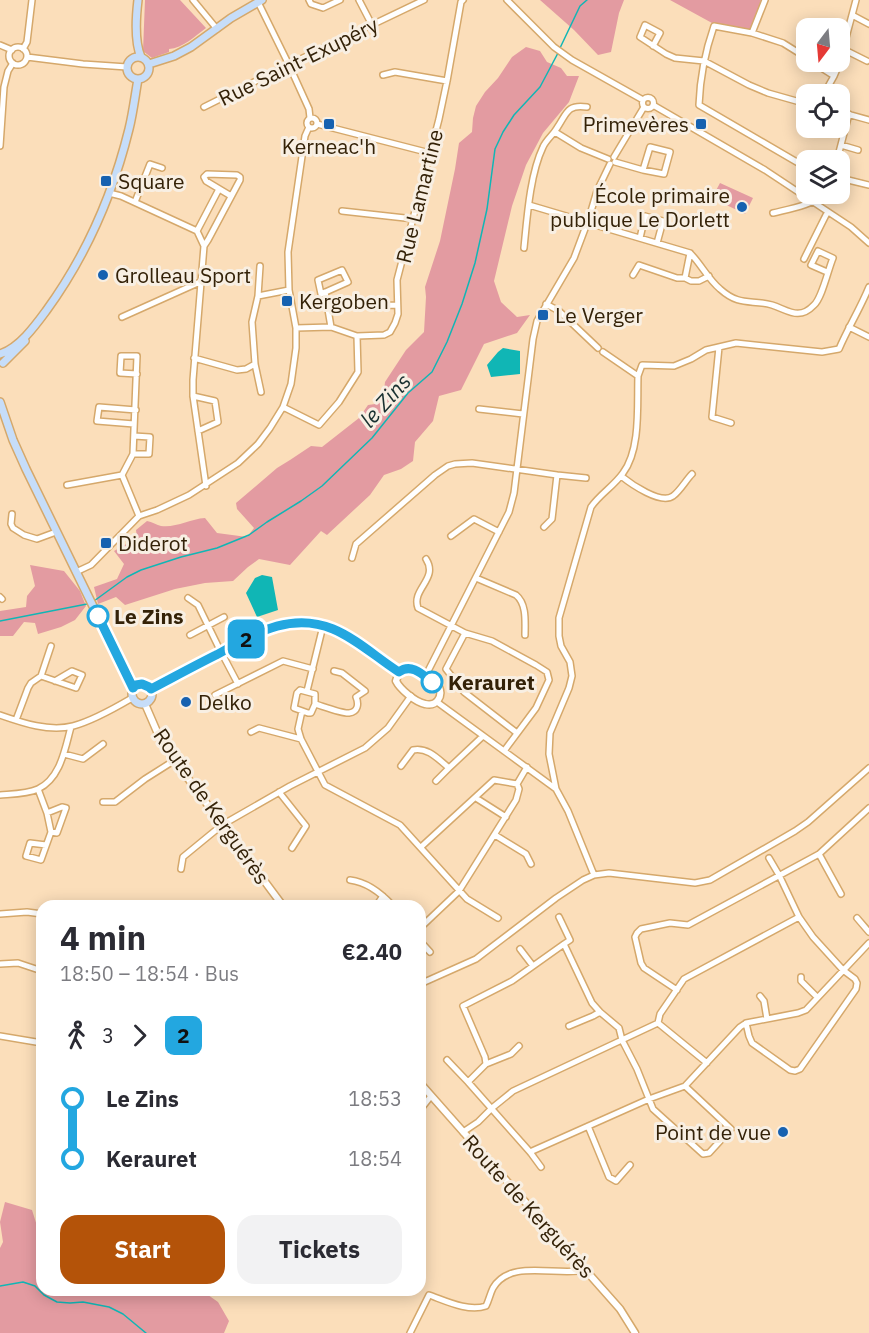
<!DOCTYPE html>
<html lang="en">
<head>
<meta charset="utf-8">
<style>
  :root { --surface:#fff; --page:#f2f2f3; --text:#2b2b33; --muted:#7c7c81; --accent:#b45309 }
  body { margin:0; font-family:"IBM Plex Sans",sans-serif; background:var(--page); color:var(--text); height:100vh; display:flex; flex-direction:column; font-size:22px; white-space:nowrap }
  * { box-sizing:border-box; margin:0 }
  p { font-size:20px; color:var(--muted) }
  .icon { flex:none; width:33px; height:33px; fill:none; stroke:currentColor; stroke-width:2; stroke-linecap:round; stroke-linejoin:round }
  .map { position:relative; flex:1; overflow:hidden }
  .sheet { position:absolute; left:36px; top:900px; width:390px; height:396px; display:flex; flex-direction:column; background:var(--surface); border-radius:18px; box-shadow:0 3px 15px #0003 }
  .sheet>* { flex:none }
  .badge { padding:0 12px; border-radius:9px; font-size:21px; line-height:39px }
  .needle { width:39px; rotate:196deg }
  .buttons { position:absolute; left:796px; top:18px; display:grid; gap:12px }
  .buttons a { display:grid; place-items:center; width:54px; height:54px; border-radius:12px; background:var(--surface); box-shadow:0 3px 15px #0003; font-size:30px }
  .map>.badge { position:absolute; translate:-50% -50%; box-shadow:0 0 0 3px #fff }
  .legs { display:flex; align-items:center; gap:9px; height:66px; padding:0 24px; font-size:20px }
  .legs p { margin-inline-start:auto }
  .head { display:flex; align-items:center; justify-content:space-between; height:102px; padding:0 24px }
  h1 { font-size:33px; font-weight:700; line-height:45px }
  .primary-button { display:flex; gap:12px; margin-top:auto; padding:12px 24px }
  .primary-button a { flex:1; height:69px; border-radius:18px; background:var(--accent); color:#fff; font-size:24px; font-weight:700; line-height:69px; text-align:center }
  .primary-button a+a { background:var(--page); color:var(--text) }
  ul { padding:0 24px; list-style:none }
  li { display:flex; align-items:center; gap:21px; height:60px; font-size:22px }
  li i { display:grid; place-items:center; width:9px; height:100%; margin:0 8px; background:currentColor }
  li i::after { content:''; width:15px; height:15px; margin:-8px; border:4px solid; border-radius:50%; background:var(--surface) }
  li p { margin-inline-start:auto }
  li:first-child i { background:linear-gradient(#0000 50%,currentColor 0) }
  li:last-child i { background:linear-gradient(currentColor 50%,#0000 0) }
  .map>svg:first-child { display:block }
  .green { fill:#e39ba1 }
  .water { fill:#10b6b5 }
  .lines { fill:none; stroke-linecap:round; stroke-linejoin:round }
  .stream { stroke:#10b6b5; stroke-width:1.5 }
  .minor-casing { stroke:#d5a86b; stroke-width:8 }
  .tertiary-casing { stroke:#d5a86b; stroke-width:9 }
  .secondary-casing { stroke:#d5a86b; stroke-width:10 }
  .minor { stroke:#fff; stroke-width:5 }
  .tertiary { stroke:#fff; stroke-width:6 }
  .secondary { stroke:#c6ddf9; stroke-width:7 }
  .line-1-casing { stroke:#fff; stroke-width:14 }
  .line-1 { stroke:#23a7e0; stroke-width:9 }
  .poi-dot { fill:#1661b0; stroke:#f8efe3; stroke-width:2 }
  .stop-1-dot { fill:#fff; stroke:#23a7e0; stroke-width:3 }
  .labels { text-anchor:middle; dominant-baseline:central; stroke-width:6; stroke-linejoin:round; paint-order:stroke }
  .street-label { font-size:21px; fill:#342208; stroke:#f8efe3 }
  .poi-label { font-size:21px; fill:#342208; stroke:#f8efe3; text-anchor:start }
  .stop-label { font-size:21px; font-weight:bold; fill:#342208; stroke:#f8efe3; text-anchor:start }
  .water-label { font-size:22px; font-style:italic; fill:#1a3131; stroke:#f8efe3 }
</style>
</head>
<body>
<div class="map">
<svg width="869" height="1333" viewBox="0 0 869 1333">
  <rect width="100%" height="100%" fill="#fbdeba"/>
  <!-- green -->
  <path class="green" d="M145,0h35l26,28c-11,8 -23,20 -37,21v3l-17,6 -9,-7z
    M540,0h84l-5,13 -8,39 -13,3 -24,-25z
    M670,0h91l-10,30 -39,-7z
    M526,47l14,4 7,11 14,6 6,8h12l-10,26 -26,31 -17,32 -14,41 -18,75 7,21 16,15 13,-2 -13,18 -33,11 -23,46 -22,6 -6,25 -18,21 -2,19 -12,8 -17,6 -14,20 -43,40 -6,-4 -31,34 -31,-6 -11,8 -15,14 -28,2 -30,6 -50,16 -9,-8 -18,7 -4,-17 23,-8 7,-15 -10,-13 23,-13 -1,-8 11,-9c5,1 10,4 14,5 15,2 29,-7 44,-8l12,15 30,4 7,-9 -17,-19 -1,-6 41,-35 13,-8 21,-14 11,1 37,-29 9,-13 7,-1 9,-13 1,-9 21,-32 18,-18 2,-35 -1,-10 15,-46 15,-72 4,-26 13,-11 1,-14 3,-12 9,-14 13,-14 14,-21z
    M720,183l33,15 -8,16 -33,-16z
    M30,565l34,6 16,20 6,15 -11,14 -14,7 -23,7 -3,-11 -11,-1 -11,14h-13v-25l26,-4 1,-11 8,-10z
    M5,1202l27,8 6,19 1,17 3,1v43h159l17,12 11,19 -5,12h-224v-85l3,-6 -3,-20z"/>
  <!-- water -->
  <path class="water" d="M503,348l17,3v23l-29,3 -4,-12 11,-13z
    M262,575l10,2 6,33 -21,7 -11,-24 9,-15z"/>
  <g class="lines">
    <!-- stream -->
    <path class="stream" d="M560,48l20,-42 7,-6
      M94,601l33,-24 14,-7 40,-13 36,-9 32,-13 18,-13 34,-21 21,-15 50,-48 36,-45 24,-21 15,-30 15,-38 13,-41 12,-54 8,-60 8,-17 11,-17 26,-28 18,-34
      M0,621l87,-17
      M0,1286l23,-4 12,4 9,9 13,7 13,1 13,-1 26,5 14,7 23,19"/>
    <!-- minor casing -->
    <g class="minor-casing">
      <path id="minor" d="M193,0l24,29
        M309,0l2,4 12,4 17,-8
        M359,0l13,25
        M507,0l47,47 18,13 71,40
        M258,2l31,63 20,44 1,9
        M852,15l17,9
        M752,33l13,-33
        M0,45l12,5
        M653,46l7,-13 -15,-8 -5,12 26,17 9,4 29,3 45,24 19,8 39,11
        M9 56a9 9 0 1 1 18 0a9 9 0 1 1-18 0Z
        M23,49l4,-7 5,-42
        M843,49l24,12
        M27,57l56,7 44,3
        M807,58l-24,-15 -31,-10 -38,-7c-9,26 -14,52 -15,79l108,63
        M840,60l16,-60
        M812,62l22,14
        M383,75l12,-3 52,9
        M824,94l10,-18 6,-14
        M642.5 103a5.5 5.5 0 1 1 11 0a5.5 5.5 0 1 1-11 0Z
        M653,105l112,65 86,57 18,16
        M204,107l82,-41 138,-66
        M840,112l29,8
        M307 123a5 5 0 1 1 10 0a5 5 0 1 1-10 0Z
        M317,124l113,29
        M555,132l26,16 27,11
        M841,145l17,5
        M0,146l4,-59 4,-16 5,-8
        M614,157l30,-50
        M837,160l12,-46
        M615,162l28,8 21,4 6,-22 -20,-5 -7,23
        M840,178l29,7
        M109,193l12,3 76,35 7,15 -11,134v16l13,90
        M135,202l15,-38 12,4
        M529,205l54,16
        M342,211l72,8
        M773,213c16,-4 40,-8 52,-19
        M589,218l8,-27 13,-27
        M592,224l98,29c11,11 18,26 30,36 20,18 31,10 52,16 16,5 27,16 42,0 8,-7 14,-35 19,-47l-15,-7 -7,14 16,7
        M197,231l22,-42
        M640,238l5,-22 18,5 -6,22
        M204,246l4,-6 32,-60v-3l-3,-2 -30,-1 -3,3 2,4 25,15
        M524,248c3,-30 6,-74 19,-101 3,-7 10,-12 14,-19 10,-15 10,-24 30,-21
        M804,259l22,-44
        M260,266l-2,30 -6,26 3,42 6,28
        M342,270l6,12 -27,12 -3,-14z
        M633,275l6,-10 38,13h8l6,3h8l10,-5
        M685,278l5,-25
        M325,292l6,35
        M258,296l31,-6
        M546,304l13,7 39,37
        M375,306l22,-1
        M122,317l78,-35
        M849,327l20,10
        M296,328l35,-1 26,9 27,-1 6,-3 5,-9 3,-9 -1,-34 42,-161 8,-38 14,-79 2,-2
        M719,347l-7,70 19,6
        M603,352l35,24
        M194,358l43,12 9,-1 9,-5
        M193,396l22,5 3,21 -20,9
        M283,407l36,18 20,-23 19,-30 -1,-36
        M479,409l44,5
        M134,424l-37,-3 2,-14 37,3
        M133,454h16l1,-17 -16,-1
        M122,475l11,-21 4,-98h-16l-1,17 17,1
        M122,475l17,41
        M557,475l29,3
        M621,476c10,8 40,29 52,20 7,-5 13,-16 19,-22
        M67,485l55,-10
        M12,514l-1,10 2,4 11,7 13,4 19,-7
        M451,536l23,-17 25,13
        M352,558l4,-14 79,-69 13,-9 7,-2 17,-1 85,12 -5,44 -8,8
        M426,559c13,20 -15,30 -8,49l47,25 27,8 44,24 11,7 2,8 -13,28 -32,43
        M76,572l15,-7 48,-49 18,-6 32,-15 49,-32 20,-19 12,-16 13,-21 8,-23 5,-36v-20l-7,-38 -1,-38 17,-116 4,-9
        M476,578l40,17c11,9 9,27 9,40
        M0,597l2,2
        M188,598l10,7 21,43 19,36
        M465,633l-19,36 18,23 53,41
        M190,635l34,-18
        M41,676l35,12 6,-13 -10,-4 -17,10
        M425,677l84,-165 5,-19 19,-154 4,-18 37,-63 12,-32
        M300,690l15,4v10l-4,9h-3l-14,-5 3,-15z
        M307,691l16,-65
        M215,695l68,-34 30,8
        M437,702l119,87
        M315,704c7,2 28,10 34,9 9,-1 10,-9 7,-16l9,-6 -23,-18 -8,-2
        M302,711l-4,18 3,10 24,46 75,40 67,74 31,19
        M0,715c23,8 49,17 73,11 19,-5 42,-18 59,-28
        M16,720l12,-32 3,-5 10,-7 10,-30
        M251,732l8,-4 42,11
        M64,754l19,5 20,-15
        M401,766l12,-16c15,-3 25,9 36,18l34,-32
        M436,781l13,-13
        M38,789l9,24 4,19 -10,28 -15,-4 4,-13 16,2
        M279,792l27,34 -14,22
        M0,795c12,-1 27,-1 38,-6 23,-11 27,-41 33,-62
        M476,798l30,19
        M103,802h12l30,-23 30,-19
        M47,813l15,-6 4,1 -9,25 -6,-1
        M495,835l31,19 5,10
        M421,847l73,-67 23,4
        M819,854l22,40
        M181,869l2,-12 39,-32 68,-39 75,-38 23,-20 23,-32
        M594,875l-26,-64 -12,-22 -7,-35 1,-21 19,-45 3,-12 -2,-14 -9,-16 -2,-10v-18l32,-111c9,-13 23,-21 32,-34 18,-24 14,-68 15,-97l4,-11 32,1 17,-7 15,-9 30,-7 86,9 17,-3c9,-21 21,-40 30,-62
        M350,880c17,2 32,14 43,26
        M376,906l7,-10
        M0,914l27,-2 15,2
        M559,917l11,23 -6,4
        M857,918l12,14
        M420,928l39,-37 57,-91 3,-11 -2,-5 10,-17
        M420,941l10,11
        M520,949l13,17
        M0,964l18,-1 24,8
        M801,977v4l16,16
        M420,984l56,-25 80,-61 27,-18 11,-5 15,-2 86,10 15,-3 85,-49 13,-9 61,-54
        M677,990l-33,-22 -3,-5 -6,-26 2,-4 4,-4 29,-6 18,2 131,-71 50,-46
        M760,996l4,5 3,18
        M658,1023l2,-9 24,-35 115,-62
        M746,1023l3,13 3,7 38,27 5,1 5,-2 56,-80 1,-6 -2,-4 -12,-9 -30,-33 -14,-20 -20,-42 -10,-17
        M569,1026l24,-10 7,-4
        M0,1036l42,7
        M447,1060l21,22
        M486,1064l25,-10 8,-8
        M420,1110l11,-14
        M588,1126l21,51 7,4 14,-16
        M463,1132l15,-10 14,-14 21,-17 145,-68 49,40
        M530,1152l119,-53 36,-13 55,-59 6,-4 52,-10 8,-3 63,-67
        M541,1167l-11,-15 -62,-70 18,-18 -1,-7 -22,-51 49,-25 52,-37 28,59 8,9 19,16 3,12 15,29 16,40 50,45 6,-1 22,-24 -46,-43
        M410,1333l19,-38c17,6 39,17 57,11 3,-6 4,-12 7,-18 17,-30 65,-11 92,-18"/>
    </g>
    <!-- tertiary casing -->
    <g class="tertiary-casing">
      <path id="tertiary" d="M407,667l7,2 25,18c4,9 -2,20 -14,17 -10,-2 -25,-15 -29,-23l3,-9z
        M151,689c22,-11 43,-23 65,-34 38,-21 73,-43 117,-26 23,9 45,29 66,43
        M145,704l13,30 26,39 99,133
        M420,1083l200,226 15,24"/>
    </g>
    <!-- secondary casing -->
    <g class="secondary-casing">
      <path id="secondary" d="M138,0c-2,17 -4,41 3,57
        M127 68a11 11 0 1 1 22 0a11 11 0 1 1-22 0Z
        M149,64l25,-8 17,-9 40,-29 31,-18
        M0,354c19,-6 35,-28 46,-43 40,-55 67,-117 83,-182 4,-16 6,-33 9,-50
        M3,363l22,-22
        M0,402l13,38 13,29 107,219
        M132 694a10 10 0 1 1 20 0a10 10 0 1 1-20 0Z"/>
    </g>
    <!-- minor -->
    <use href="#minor" class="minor"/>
    <!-- tertiary -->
    <use href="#tertiary" class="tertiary"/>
    <!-- secondary -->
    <use href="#secondary" class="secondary"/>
  </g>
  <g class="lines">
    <!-- line-1 casing -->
    <g class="line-1-casing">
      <path id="line-1" d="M98,616l35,72 3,-3 6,-1 7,3 2,2c21,-11 43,-23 65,-34 37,-20 73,-44 117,-26 24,10 44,29 66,43 12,-9 23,2 33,10"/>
    </g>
    <!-- line-1 -->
    <use href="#line-1" class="line-1"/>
  </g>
  <!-- markers -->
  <g class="poi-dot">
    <rect x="323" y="118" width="12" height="12" rx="3"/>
    <rect x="695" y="118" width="12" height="12" rx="3"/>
    <rect x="100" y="175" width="12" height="12" rx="3"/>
    <circle cx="742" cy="207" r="6"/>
    <circle cx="103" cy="275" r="6"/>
    <rect x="281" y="295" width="12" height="12" rx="3"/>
    <rect x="537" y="309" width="12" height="12" rx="3"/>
    <rect x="100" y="537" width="12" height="12" rx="3"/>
    <circle cx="186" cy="702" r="6"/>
    <circle cx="783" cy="1132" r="6"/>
  </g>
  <g class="stop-1-dot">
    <circle cx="98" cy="616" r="10"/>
    <circle cx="432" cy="682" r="10"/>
  </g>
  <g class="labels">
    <!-- street labels -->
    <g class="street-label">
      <text transform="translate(298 61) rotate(-26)">Rue Saint-Exupéry</text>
      <text transform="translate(419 196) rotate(-76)">Rue Lamartine</text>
      <text transform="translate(212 806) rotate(55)">Route de Kerguérès</text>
      <text transform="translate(529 1206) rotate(48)">Route de Kerguérès</text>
    </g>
    <!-- poi labels -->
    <g class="poi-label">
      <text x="689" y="124" text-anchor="end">Primevères</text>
      <text x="329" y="146" text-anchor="middle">Kerneac'h</text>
      <text x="118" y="181">Square</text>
      <text x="730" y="195" text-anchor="end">École primaire<tspan x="730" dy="24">publique Le Dorlett</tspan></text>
      <text x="115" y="275">Grolleau Sport</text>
      <text x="299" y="301">Kergoben</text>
      <text x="555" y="315">Le Verger</text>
      <text x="118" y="543">Diderot</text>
      <text x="198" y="702">Delko</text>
      <text x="771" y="1132" text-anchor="end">Point de vue</text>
    </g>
    <!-- stop labels -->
    <g class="stop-label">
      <text x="114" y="616">Le Zins</text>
      <text x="448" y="682">Kerauret</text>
    </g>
    <!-- water labels -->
    <g class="water-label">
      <text transform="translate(385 400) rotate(-48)">le Zins</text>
    </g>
  </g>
</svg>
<div class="buttons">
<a><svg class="needle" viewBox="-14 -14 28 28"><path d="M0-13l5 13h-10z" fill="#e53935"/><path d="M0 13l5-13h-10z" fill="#7c7c81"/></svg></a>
<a><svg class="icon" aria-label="locate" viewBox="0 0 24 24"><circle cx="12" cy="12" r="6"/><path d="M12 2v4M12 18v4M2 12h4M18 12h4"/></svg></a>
<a><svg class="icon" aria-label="layers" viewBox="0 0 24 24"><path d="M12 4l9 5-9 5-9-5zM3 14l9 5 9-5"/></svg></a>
</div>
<b class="badge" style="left:246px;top:639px;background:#23a7e0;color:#111">2</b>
<section class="sheet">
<div class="head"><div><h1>4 min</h1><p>18:50 – 18:54 · Bus</p></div><b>€2.40</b></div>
<div class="legs"><svg class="icon" aria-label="walk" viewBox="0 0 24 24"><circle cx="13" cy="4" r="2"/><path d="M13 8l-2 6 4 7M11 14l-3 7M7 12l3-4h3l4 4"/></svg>3<svg class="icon" aria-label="forward" viewBox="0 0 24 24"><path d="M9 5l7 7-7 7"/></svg><b class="badge" style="background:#23a7e0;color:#111">2</b></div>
<ul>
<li><i style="color:#23a7e0"></i><b>Le Zins</b><p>18:53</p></li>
<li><i style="color:#23a7e0"></i><b>Kerauret</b><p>18:54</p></li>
</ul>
<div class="primary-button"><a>Start</a><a>Tickets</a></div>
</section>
</div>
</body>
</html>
